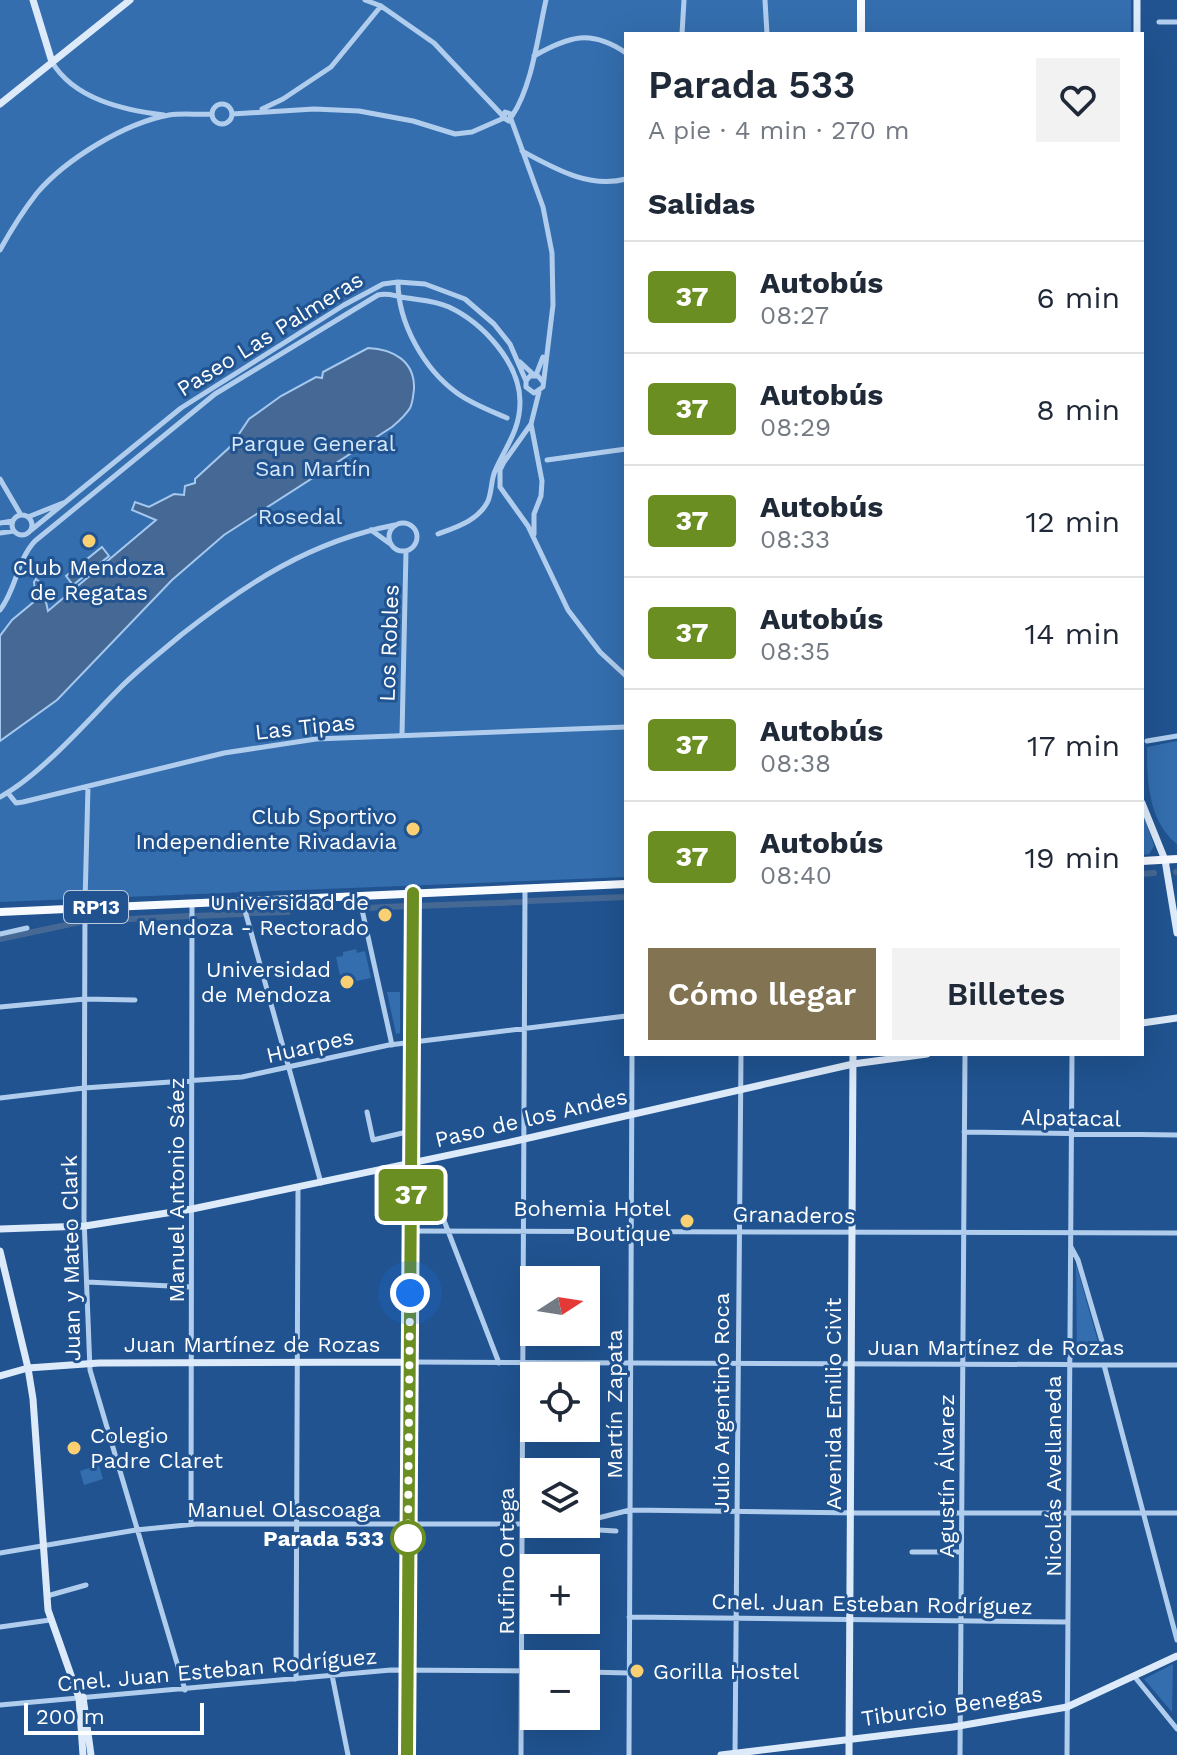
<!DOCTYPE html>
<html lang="es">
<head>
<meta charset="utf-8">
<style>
  :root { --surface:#fff; --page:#f2f2f3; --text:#1f2937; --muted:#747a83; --line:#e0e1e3; --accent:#827452 }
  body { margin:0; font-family:"Work Sans",sans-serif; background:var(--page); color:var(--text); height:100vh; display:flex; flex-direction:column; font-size:30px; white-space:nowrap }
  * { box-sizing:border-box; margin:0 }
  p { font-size:26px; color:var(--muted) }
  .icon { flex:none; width:44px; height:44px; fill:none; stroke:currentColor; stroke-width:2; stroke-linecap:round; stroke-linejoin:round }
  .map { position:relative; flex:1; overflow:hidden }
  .details { position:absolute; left:624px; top:32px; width:520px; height:1024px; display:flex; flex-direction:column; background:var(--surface); border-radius:0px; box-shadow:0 8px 32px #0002 }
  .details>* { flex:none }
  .badge { padding:0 16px; border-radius:6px; font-size:28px; line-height:52px }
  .needle { width:52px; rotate:78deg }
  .buttons { position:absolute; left:520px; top:1266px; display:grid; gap:16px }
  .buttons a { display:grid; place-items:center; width:80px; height:80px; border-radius:0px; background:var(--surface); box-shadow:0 8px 32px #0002; font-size:40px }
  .scale { position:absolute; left:24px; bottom:20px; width:180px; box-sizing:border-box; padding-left:8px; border:4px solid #fff; border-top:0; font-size:22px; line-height:28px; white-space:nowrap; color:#fff; -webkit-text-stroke:6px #205390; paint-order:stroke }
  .you { position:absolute; width:40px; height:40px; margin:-20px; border:6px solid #fff; border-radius:50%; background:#1a73e8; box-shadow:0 0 0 12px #1a73e833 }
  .map>.badge { position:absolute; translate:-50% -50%; box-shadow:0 0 0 4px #fff }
  h2 { padding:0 24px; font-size:30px; line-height:72px }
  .round { display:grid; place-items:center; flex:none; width:84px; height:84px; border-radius:0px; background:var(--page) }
  .summary { display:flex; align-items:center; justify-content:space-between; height:136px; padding:0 24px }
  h1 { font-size:38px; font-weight:600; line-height:60px }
  .action { display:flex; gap:16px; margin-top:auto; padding:16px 24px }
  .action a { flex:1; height:92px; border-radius:0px; background:var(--accent); color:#fff; font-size:32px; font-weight:600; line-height:92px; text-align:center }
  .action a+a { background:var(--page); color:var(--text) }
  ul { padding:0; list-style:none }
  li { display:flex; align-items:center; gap:24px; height:112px; padding:0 24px; border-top:2px solid var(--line) }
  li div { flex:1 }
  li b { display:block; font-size:30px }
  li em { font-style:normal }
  li .badge { min-width:88px; font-weight:700; text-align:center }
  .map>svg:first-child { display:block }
  .green { fill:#346eae }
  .water { fill:#456994; stroke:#a5c8ee; stroke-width:2 }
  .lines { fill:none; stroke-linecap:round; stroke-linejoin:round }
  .canal { stroke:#456994; stroke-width:6 }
  .street { stroke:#b1cded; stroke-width:5 }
  .secondary { stroke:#ddeafa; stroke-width:7 }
  .primary { stroke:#f7faff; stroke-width:8 }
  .line-casing { stroke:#fff; stroke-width:18 }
  .line { stroke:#6b8e23; stroke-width:12 }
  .walk { stroke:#fff; stroke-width:8; stroke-dasharray:0 14.4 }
  .poi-dot { fill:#fad072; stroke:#205390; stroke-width:3 }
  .stop-dot { fill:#fff; stroke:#6b8e23; stroke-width:4 }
  .labels { text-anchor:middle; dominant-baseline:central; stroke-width:6; stroke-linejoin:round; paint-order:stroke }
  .shield { fill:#205390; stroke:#bccbde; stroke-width:2 }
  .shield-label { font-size:20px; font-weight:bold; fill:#fff }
  .street-label { font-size:22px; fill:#fff; stroke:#205390 }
  .park-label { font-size:22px; fill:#d6e7f9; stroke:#205390 }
  .poi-label { font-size:22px; fill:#fff; stroke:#205390; text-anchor:end }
  .stop-label { font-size:22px; font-weight:bold; fill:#fff; stroke:#205390; text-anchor:end }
</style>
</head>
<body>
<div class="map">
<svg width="1177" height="1755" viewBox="0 0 1177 1755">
  <rect width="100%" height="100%" fill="#205390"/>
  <!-- green -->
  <path class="green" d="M0,0h1131v34h-505v843l-626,25z
    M1177,741v103c-29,-23 -30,-64 -30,-97z
    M1142,809l12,37 -5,8 -7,1z
    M356,949l1,4 8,-2 6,27 -29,6 -6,-27 7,-1v-4z
    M387,992h13v41l-4,1z
    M1076,1264l26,92h-25z
    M99,1465l4,14 -19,6 -4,-14z
    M1173,1664l-1,48 -28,-33z"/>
  <!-- water -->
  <path class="water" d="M368,348c25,1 47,13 46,41 -1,7 -1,13 -4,19 -4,7 -11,13 -18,19l-168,108 -52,45 -115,120 -57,41v-105l12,-16 24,-20 -2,-18 2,-3 6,5 6,27 108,-91 -24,-10 3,-8 14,5 25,-13 10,1 1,-9 10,-3v-4l36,-33 18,-27 32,-23 35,-19 6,1 1,-6z
    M102,547l7,9 -36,29 -7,-9z"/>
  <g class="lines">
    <!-- canal -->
    <path class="canal" d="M1176,872h1
      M1142,874l12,-1
      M528,901l98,-4
      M417,906l104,-4
      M366,908l41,-2
      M250,913l38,-1
      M195,916l47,-2
      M90,921l99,-5
      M0,939l80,-17"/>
    <!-- street -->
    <path class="street" d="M365,0l16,6 53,37 69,73
      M765,0l2,34
      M1159,22h18
      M682,34l2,-34
      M534,56c35,-20 57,-27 92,-3
      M52,62c22,37 71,48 112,53
      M212 114a10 10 0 1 1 20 0a10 10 0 1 1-20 0Z
      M262,109l21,-10 48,-32 50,-61
      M232,114l82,-5 45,2 54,10 42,13 17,-2 32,-14 5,3 2,-7 -6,-2 -1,6
      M512,116c20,-29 26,-81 34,-116
      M511,119l32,88 9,46 1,52 -10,82 -9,6 -8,-6v-6l4,-5h8l5,6
      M522,151c32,17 67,38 104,28
      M0,250c11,-20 23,-39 37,-57 29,-34 88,-70 132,-78 13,-2 29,0 43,-1
      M398,282c0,41 26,87 59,111 15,11 34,18 50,25
      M520,362l14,13
      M536,375l7,-18
      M531,424l-27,38 -4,8v17l28,39 40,84 32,42 26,24
      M547,460l79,-11
      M0,479l21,36
      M12 525a10 10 0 1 1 20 0a10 10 0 1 1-20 0Z
      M28,517l35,-14
      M389 537a14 14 0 1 1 28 0a14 14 0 1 1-28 0Z
      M0,523l13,-2
      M371,530l18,13
      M30,531l151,-123 163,-103 39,-21 15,-2 27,2 40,15 29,25 16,20 16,37
      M0,533l14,-2
      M534,534v-20l7,-18 1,-15 -11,-57 8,-32
      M0,610c16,-20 17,-50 35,-69l180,-147 163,-99c10,-2 13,0 23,2 16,3 33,3 48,10 34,16 71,56 71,95 0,28 -14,44 -25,69 -4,9 -3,20 -7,30 -9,19 -31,26 -50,33
      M402,735l4,-184
      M1147,741l30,-5
      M88,787l-3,115 -1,316 6,152 95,320
      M8,793l8,10 7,-1 201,-49 92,-14 310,-12
      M0,797c42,-23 87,-76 121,-110 19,-19 40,-35 60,-52 66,-52 130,-94 214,-110
      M359,896l33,149
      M242,900l79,283
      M0,934l27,-6
      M0,1007l85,-8 50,1
      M0,1098l84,-10 158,-11 147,-32 237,-29
      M367,1112l6,28 38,-9
      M964,1132l213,3
      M433,1192l66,171
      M411,1231l766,2
      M1071,1247l7,13 28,95
      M87,1282l104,5
      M410,1362l767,3
      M1104,1365l73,275
      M586,1521l44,-11 229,3h318
      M191,1524l1,-620
      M570,1526l11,3 35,2
      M912,1552h49
      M0,1553l136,-23 60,-6h379
      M47,1596l39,-11
      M629,1617l438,5
      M0,1627l50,-7
      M586,1672l43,1
      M332,1675l16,80
      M1134,1676l43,53
      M296,1679l2,-490
      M0,1705l391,-35 143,1
      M735,1753l6,-699
      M521,1755l4,-866
      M629,1755l3,-701
      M960,1755l5,-701
      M1067,1755l5,-701"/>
    <!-- secondary -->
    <path class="secondary" d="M33,0l19,62
      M1137,34v-34
      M0,104l130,-104
      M1142,803l23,57 12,73
      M1142,1023l35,-5
      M0,1229l85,-3 107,-17 319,-67 342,-78 74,-10
      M0,1251l28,117 5,31 15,211 31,88 4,57
      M0,1376l28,-8 71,-5 311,-1
      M83,1697l8,58
      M407,1755l6,-862
      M721,1755l232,-28 114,-20 110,-51
      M849,1755l4,-701"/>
    <!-- primary -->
    <path class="primary" d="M861,34v-34
      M1142,861l35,-2
      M0,912l626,-28"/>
  </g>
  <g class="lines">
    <!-- line casing -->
    <g class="line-casing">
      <path id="line" d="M407,1755l6,-862"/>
    </g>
    <!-- line -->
    <use href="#line" class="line"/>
    <!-- walk -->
    <path class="walk" d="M408,1538l2,-245"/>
  </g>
  <!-- markers -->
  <g class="poi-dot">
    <circle cx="89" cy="541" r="8"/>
    <circle cx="413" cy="829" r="8"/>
    <circle cx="385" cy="915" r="8"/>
    <circle cx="347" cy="982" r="8"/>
    <circle cx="687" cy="1221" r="8"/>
    <circle cx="74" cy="1448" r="8"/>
    <circle cx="637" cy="1671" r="8"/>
  </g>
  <circle class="stop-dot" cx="408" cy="1538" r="16"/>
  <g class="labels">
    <!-- shield labels -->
    <rect class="shield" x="64" y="891" width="64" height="32" rx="6"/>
    <g class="shield-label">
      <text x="96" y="907">RP13</text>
    </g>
    <!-- street labels -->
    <g class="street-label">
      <text transform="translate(270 334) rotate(-32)">Paseo Las Palmeras</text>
      <text transform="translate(389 643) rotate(-88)">Los Robles</text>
      <text transform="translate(305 727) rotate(-6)">Las Tipas</text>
      <text transform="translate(310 1046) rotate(-13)">Huarpes</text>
      <text transform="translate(531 1118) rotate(-13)">Paso de los Andes</text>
      <text transform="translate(1071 1118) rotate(1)">Alpatacal</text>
      <text transform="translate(176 1190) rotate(-90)">Manuel Antonio Sáez</text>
      <text transform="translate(794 1215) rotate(1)">Granaderos</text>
      <text transform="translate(71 1258) rotate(-91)">Juan y Mateo Clark</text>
      <text x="252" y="1344">Juan Martínez de Rozas</text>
      <text x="996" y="1347">Juan Martínez de Rozas</text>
      <text transform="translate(721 1403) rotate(-90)">Julio Argentino Roca</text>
      <text transform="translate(614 1404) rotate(-90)">Martín Zapata</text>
      <text transform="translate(833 1404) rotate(-90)">Avenida Emilio Civit</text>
      <text transform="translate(946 1476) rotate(-90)">Agustín Álvarez</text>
      <text transform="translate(1053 1476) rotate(-90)">Nicolás Avellaneda</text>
      <text x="284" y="1509">Manuel Olascoaga</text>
      <text transform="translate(506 1561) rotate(-90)">Rufino Ortega</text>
      <text transform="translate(872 1604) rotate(1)">Cnel. Juan Esteban Rodríguez</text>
      <text transform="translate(217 1670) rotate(-5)">Cnel. Juan Esteban Rodríguez</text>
      <text transform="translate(952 1706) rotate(-8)">Tiburcio Benegas</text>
    </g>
    <!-- park labels -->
    <g class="park-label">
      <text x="313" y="443">Parque General<tspan x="313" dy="25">San Martín</tspan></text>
      <text x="300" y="516">Rosedal</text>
    </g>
    <!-- poi labels -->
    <g class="poi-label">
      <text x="89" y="567" text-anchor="middle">Club Mendoza<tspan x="89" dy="25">de Regatas</tspan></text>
      <text x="397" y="816">Club Sportivo<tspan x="397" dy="25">Independiente Rivadavia</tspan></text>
      <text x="369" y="902">Universidad de<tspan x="369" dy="25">Mendoza - Rectorado</tspan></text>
      <text x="331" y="969">Universidad<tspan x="331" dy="25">de Mendoza</tspan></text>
      <text x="671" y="1208">Bohemia Hotel<tspan x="671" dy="25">Boutique</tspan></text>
      <text x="90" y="1435" text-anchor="start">Colegio<tspan x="90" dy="25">Padre Claret</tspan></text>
      <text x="653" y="1671" text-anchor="start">Gorilla Hostel</text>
    </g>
    <!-- stop labels -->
    <g class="stop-label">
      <text x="384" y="1538">Parada 533</text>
    </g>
  </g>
</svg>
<div class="buttons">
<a><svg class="needle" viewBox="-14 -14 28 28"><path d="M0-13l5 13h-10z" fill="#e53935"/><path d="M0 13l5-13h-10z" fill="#747a83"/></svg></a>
<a><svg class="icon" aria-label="locate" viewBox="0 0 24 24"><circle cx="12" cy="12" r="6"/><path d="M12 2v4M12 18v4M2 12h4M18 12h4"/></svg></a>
<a><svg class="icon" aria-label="layers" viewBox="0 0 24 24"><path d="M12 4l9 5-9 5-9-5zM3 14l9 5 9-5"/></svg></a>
<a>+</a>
<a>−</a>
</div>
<div class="scale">200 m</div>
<div class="you" style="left:410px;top:1293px"></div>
<b class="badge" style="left:411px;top:1195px;background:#6b8e23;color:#fff">37</b>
<section class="details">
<div class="summary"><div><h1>Parada 533</h1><p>A pie · 4 min · 270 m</p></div><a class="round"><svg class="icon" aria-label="heart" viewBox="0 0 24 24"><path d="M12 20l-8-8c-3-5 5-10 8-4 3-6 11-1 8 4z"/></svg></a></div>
<h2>Salidas</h2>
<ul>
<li><span class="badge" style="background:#6b8e23;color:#fff">37</span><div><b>Autobús</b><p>08:27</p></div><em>6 min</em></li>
<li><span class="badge" style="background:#6b8e23;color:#fff">37</span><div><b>Autobús</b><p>08:29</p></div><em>8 min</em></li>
<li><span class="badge" style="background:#6b8e23;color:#fff">37</span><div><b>Autobús</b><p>08:33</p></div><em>12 min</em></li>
<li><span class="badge" style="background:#6b8e23;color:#fff">37</span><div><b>Autobús</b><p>08:35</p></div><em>14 min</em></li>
<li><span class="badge" style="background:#6b8e23;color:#fff">37</span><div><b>Autobús</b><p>08:38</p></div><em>17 min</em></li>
<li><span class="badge" style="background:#6b8e23;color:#fff">37</span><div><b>Autobús</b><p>08:40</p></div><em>19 min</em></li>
</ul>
<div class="action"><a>Cómo llegar</a><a>Billetes</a></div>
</section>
</div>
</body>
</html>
